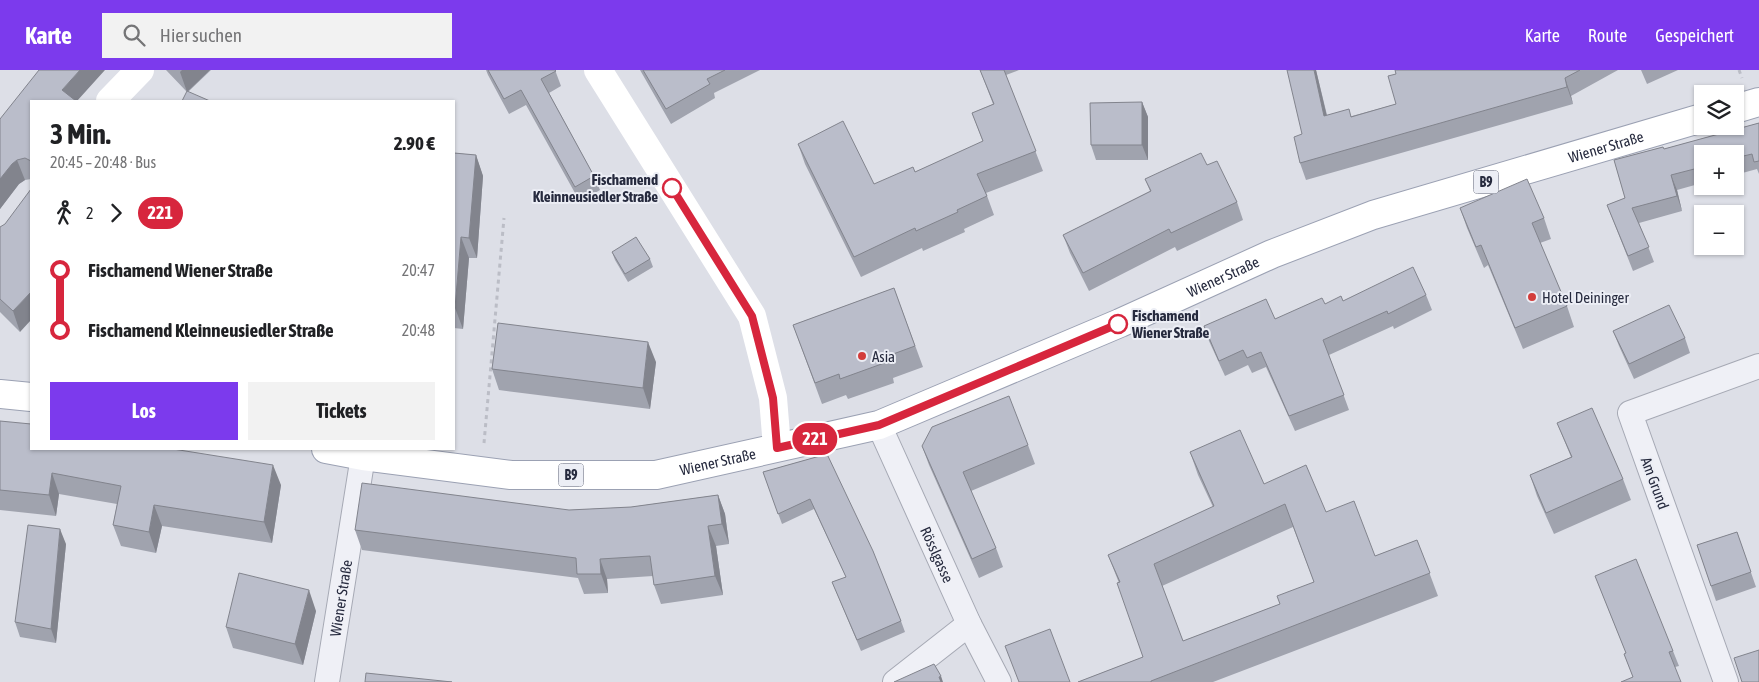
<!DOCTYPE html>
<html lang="de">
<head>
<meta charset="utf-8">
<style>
  :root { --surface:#fff; --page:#f2f2f2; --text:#202124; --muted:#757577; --accent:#7c3aed }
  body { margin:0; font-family:"Asap Condensed",sans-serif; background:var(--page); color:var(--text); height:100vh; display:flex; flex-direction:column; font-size:19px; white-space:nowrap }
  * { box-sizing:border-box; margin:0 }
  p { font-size:16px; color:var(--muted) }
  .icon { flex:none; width:28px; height:28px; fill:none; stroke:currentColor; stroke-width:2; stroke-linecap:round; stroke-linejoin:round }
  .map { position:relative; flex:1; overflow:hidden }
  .drawer { position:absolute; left:30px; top:30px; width:425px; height:350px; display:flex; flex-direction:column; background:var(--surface); border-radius:0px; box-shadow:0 1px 4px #0004 }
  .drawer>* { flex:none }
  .badge { padding:0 10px; border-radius:16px; font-size:18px; line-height:32px }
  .fabs { position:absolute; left:1694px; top:15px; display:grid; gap:10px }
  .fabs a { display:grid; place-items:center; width:50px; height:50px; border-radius:0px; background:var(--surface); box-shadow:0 1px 4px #0004; font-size:25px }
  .map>.badge { position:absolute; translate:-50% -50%; box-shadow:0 0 0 2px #fff }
  .legs { display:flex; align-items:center; gap:8px; height:55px; padding:0 20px; font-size:16px }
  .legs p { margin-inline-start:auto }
  .summary { display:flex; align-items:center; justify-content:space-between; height:85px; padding:0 20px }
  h1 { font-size:28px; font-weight:700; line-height:38px }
  .button { display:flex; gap:10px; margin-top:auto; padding:10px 20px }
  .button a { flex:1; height:58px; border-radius:0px; background:var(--accent); color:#fff; font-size:20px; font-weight:700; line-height:58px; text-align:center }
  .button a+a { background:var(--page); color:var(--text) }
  ul { padding:0 20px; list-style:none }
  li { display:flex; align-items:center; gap:18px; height:60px; font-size:19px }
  li i { display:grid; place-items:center; width:8px; height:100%; margin:0 6px; background:currentColor }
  li i::after { content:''; width:12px; height:12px; margin:-6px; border:4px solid; border-radius:50%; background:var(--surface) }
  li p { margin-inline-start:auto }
  li:first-child i { background:linear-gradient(#0000 50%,currentColor 0) }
  li:last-child i { background:linear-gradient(currentColor 50%,#0000 0) }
  header { display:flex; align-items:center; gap:30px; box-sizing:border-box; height:70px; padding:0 25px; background:var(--accent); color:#fff }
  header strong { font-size:24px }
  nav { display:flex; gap:28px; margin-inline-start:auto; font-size:18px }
  .search { width:350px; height:45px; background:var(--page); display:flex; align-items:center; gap:12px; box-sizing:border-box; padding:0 18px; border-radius:0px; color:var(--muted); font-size:19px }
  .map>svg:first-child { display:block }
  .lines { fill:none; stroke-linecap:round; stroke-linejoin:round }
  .street-casing { stroke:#a6a9b4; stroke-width:26 }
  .primary-casing { stroke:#9ba1b3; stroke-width:30 }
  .path { stroke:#bbbdc6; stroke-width:3; stroke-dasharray:4 4; stroke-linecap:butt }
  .street { stroke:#eff0f6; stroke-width:24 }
  .secondary { stroke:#fff; stroke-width:28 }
  .primary { stroke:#fff; stroke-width:28 }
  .wall { fill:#a0a3ae; fill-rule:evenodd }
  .shaded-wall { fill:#82848d }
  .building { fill:#babdca; stroke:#82848d; fill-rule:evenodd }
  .line-1-casing { stroke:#fff; stroke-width:11 }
  .line-1 { stroke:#d7263d; stroke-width:8 }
  .stop-1-dot { fill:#fff; stroke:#d7263d; stroke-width:2.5 }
  .poi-dot { fill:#d33d3b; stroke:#eceef5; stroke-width:2 }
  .labels { text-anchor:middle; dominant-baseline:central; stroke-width:4; stroke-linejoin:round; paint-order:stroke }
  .shield { fill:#eceef5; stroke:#616575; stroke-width:1 }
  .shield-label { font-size:14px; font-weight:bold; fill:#262a3e }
  .street-label { font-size:15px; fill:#262a3e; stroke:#eceef5 }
  .stop-label { font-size:15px; font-weight:bold; fill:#262a3e; stroke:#eceef5; text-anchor:end }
  .poi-label { font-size:15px; fill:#262a3e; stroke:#eceef5; text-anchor:start }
</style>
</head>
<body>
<header>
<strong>Karte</strong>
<div class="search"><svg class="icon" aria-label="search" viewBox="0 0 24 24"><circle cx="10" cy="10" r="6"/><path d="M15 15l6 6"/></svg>Hier suchen</div>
<nav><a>Karte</a><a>Route</a><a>Gespeichert</a></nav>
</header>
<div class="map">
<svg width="1759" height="612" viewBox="0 0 1759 612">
  <rect width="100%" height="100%" fill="#dddfe7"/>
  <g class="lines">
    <!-- street casing -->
    <g class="street-casing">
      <g id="street">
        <path id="s1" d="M879,355l90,199 30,58"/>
        <path id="s2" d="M327,612l36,-226"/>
        <path d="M895,612l74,-58"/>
        <path d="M1726,612l-96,-269 129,-47"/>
      </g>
    </g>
    <!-- primary casing -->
    <g class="primary-casing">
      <g id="primary">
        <path d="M1735,39l24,-7"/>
        <path d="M0,324l31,3"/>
        <path id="s3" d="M326,379l37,7 148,19h145l223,-50 241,-102 152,-69 101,-39 329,-97"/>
      </g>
    </g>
    <!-- path -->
    <path class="path" d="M1739,0l3,8
      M484,373l20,-225"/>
    <!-- street -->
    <use href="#street" class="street"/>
    <!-- secondary -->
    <path class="secondary" d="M598,0l154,246 21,82 4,49
      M110,31l30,-31"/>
    <!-- primary -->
    <use href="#primary" class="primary"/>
  </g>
  <!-- wall -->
  <path class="wall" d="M166,0h45l-22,21 -2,1z
    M486,0h69l6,16 -12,7 45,83 6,14 -20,12 -54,-97 -17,9 -21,-39z
    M640,0h120l-46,23 1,5 -44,26z
    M980,0h39l-13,5 37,96 -57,22 8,22 -30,14 1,3 -42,19 -1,-3 -61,29 -56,-113 -7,-20 76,40 41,-12 68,-30 -11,-29 21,-9z
    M1316,0l11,45 25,1 44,-12v-30l-1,-4h223l-47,26 2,8 -267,76 -6,-17 2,-29z
    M1641,0h37l-31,14z
    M31,31v78l-6,1 -6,4 -19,25v-90z
    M1142,32l6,15v43h-52l-5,-15z
    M1759,53v51l-2,-5 -22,6v-21h-33v29l-25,7 5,21 -43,12 15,39 -21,9 -26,-66 18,-7 -11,-38 49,-13 1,2z
    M454,83l22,2 7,21 -6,82h-8l-6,71 -9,-1z
    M1207,95l30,37 6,18 -66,31 -2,-4 -86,44 -19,-38 -7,-18 87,-44 -5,-12z
    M1460,138l84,10 7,21 -11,4 27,63 7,21 -51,22 -35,-84 -4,3 -17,-40z
    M0,157l20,105 -20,-20z
    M612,182l38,7 3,8 -25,15 -13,-22z
    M894,218l29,79 -30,11 1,5 -46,16 -2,-4 -24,9 -29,-79z
    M1426,225l6,15 -38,19 -1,-3 -64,29 20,55 -54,21 -29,-64 -14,6 -4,-8 -23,11 -16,-35 -5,-15 71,-7 50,-15 18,-3z
    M1613,261l72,7 5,15 -56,26 -15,-33z
    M656,292l-6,47 -151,-19 -7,-21z
    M0,351l281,64 -9,58 -110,-17 -6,27 -35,-7 -8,-21 4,-21 -58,-10 -3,22 -56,-6z
    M1557,353l66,56 8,21 -77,34 -17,-38 -7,-21 41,-18z
    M1028,375l7,19 -64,27 25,57 7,19 -24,11 -50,-113 -7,-19z
    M1190,382l74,32 62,28 49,44 42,-16 21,56 -225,86h-135l65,-25 -24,-74 -11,-28 105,-48 -15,-32zM1293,457l21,55 -34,22 -97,37 -21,-55z
    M827,384l74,167 4,11 -44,19 -29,-69 14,-5 -32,-68 -32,15 -19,-52z
    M718,425l7,19 4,30 -13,2 7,49 -62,9 -7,-19 -1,-9 -46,3 1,14 -24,1 -6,-16 -216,-28 -7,-20 214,-20 62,-3z
    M1737,462l19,55 -40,14 -19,-56z
    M66,474l-10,99 -36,-6 -5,-15z
    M1595,506l78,75 6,15 -4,1 -42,10 -9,-23 2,-1z
    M316,541l-13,54 -70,-17 -7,-21z"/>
  <!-- shaded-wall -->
  <path class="shaded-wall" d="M80,0h25l-28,31h-11l-4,-11z
    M182,0h28l-23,22 -7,-20z
    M1314,0h2l15,64 -7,-18z
    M1565,8l6,18 2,8 -6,-17z
    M1142,32l6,15v43l-6,-15z
    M476,85l7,21 -6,82 -8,-20z
    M17,90l8,20 -6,4 -19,25v-30l12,-15z
    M1671,105l6,15 5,21 -5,-15z
    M461,167l8,21 -6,71 -8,-21z
    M31,222v28l-11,12 -7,-21z
    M648,272l8,20 -6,47 -7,-21z
    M273,395l8,20 -9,58 -8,-21z
    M52,403l7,21 -3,22 -7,-21z
    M718,425l7,19 4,30 -7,-20z
    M154,435l8,21 -6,27 -7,-21z
    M708,456l8,20 7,49 -8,-19z
    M60,459l6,15 -10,99 -5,-14z
    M600,489l7,20 1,14 -7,-19z
    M309,520l7,21 -13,54 -8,-21z
    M941,606l2,6h-3l-1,-5z"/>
  <!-- building -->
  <path class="building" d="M39,0h41l-18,20 14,11h-45v60l-6,-3 -8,2 -5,4 -12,15v-60z
    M488,0h67l1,1 -15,8 53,97 -19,11 -54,-97 -17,9z
    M643,0h82l-18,9 3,5 -44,25z
    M980,0h24l32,81 -59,23 10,22 -30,14 1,2 -42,19 -1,-3 -61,29 -56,-113 45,-23 31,63 39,-17 2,5 68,-31 -11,-28 22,-9z
    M1287,0h27l10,46 25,-7 2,8 45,-13 -8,-28 8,-2 -1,-4h185l-15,8 2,9 -267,76 -6,-26 8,-3z
    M187,21l23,10h-28z
    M1142,32v43h-51l-1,-42z
    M1759,53v38l-5,1 -2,-8 -17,4v-4h-33v13l-31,8 6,21 -45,12 17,39 -21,9 -21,-51 18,-7 -11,-38 49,-13 1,2z
    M454,83l22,2 -7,83 -8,-1 -6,71h-1z
    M1201,83l6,12 10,-4 20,41 -66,31 -2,-4 -86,44 -20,-38 88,-44 -6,-12z
    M1527,109l17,39 -12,5 35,83 -52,22 -34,-83 -5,2 -16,-39z
    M31,119v103l-18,19 -13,-12v-72l5,-3z
    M636,167l14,22 -25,15 -13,-22z
    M1413,197l13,28 -38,19 -1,-3 -64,29 21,55 -55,21 -28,-64 -14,6 -4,-8 -24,11 -15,-35 62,-27 9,20 47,-21 3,6 16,-8 2,5z
    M894,218l21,58 -30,11 2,5 -47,17 -1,-5 -24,9 -22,-58z
    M1669,235l16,33 -56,26 -16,-33z
    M498,253l150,19 -5,46 -151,-19z
    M1009,326l19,49 -65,27 33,76 -24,11 -50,-113 10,-19z
    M1592,338l31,71 -77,34 -16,-38 42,-18 -15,-34z
    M0,351l31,3v25h142l100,16 -9,57 -110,-17 -5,27 -36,-7 8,-39 -69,-13 -3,22 -49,-5z
    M1240,360l24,54 42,-19 20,47 28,-11 21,55 42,-16 13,33 -279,108v1h-73l65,-25 -26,-74 3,-1 -12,-27 106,-49 -24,-54zM1285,434l29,78 -37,14 3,8 -97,37 -29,-77z
    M827,384l46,97 28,70 -44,19 -25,-58 14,-5 -36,-78 -32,15 -15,-42z
    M362,413l207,27 62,-3 87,-12 4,29 -14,2 7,50 -61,9 -4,-29 -50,3 1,15h-24l-1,-16 -221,-28z
    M28,455l32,4 -9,100 -36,-7z
    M1737,462l14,40 -40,14 -14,-41z
    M1636,489l37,92 -4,1 12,30h-60l12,-5 -9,-23 2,-1 -31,-77z
    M239,503l70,17 -14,54 -69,-17z
    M1050,559l20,53h-51l-14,-36z
    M1759,580v32h-17l-8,-24z
    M934,594l7,12 -2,1 2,5h-47z
    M366,603l86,9h-87z"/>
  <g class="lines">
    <!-- line-1 casing -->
    <g class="line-1-casing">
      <path id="line-1" d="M672,118l80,128 21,82 4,50 102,-23 239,-101"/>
    </g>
    <!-- line-1 -->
    <use href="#line-1" class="line-1"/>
  </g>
  <!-- markers -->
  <g class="stop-1-dot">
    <circle cx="672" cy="118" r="9"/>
    <circle cx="1118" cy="254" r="9"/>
  </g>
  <g class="poi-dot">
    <circle cx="1532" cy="227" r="5"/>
    <circle cx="862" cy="286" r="5"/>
  </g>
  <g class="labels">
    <!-- shield labels -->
    <g class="shield">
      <rect x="1473.5" y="100.5" width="25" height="23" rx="4"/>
      <rect x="558.5" y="393.5" width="25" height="23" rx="4"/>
    </g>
    <g class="shield-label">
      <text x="1486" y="112">B9</text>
      <text x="571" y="405">B9</text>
    </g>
    <!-- street labels -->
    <g class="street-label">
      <text stroke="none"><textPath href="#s3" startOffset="1340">Wiener Straße</textPath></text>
      <text stroke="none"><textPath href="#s3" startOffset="935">Wiener Straße</textPath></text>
      <text stroke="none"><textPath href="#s3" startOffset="395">Wiener Straße</textPath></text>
      <text transform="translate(1655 413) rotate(70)">Am Grund</text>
      <text stroke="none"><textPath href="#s1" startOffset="142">Rösslgasse</textPath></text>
      <text stroke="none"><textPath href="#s2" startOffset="85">Wiener Straße</textPath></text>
    </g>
    <!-- stop labels -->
    <g class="stop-label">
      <text x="658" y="109">Fischamend<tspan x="658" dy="17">Kleinneusiedler Straße</tspan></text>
      <text x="1132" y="245" text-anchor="start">Fischamend<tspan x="1132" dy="17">Wiener Straße</tspan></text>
    </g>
    <!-- poi labels -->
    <g class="poi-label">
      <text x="1542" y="227">Hotel Deininger</text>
      <text x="872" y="286">Asia</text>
    </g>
  </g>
</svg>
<div class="fabs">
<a><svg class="icon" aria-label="layers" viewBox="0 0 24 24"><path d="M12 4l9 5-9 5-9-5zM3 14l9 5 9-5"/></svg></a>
<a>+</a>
<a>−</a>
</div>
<b class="badge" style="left:815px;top:369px;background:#d7263d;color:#fff">221</b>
<section class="drawer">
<div class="summary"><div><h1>3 Min.</h1><p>20:45 – 20:48 · Bus</p></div><b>2.90 €</b></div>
<div class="legs"><svg class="icon" aria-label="walk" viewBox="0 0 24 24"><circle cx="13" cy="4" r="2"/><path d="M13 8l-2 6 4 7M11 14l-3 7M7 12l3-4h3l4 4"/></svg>2<svg class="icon" aria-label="forward" viewBox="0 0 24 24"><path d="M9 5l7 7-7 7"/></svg><b class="badge" style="background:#d7263d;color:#fff">221</b></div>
<ul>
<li><i style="color:#d7263d"></i><b>Fischamend Wiener Straße</b><p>20:47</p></li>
<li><i style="color:#d7263d"></i><b>Fischamend Kleinneusiedler Straße</b><p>20:48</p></li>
</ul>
<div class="button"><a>Los</a><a>Tickets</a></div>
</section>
</div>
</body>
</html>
